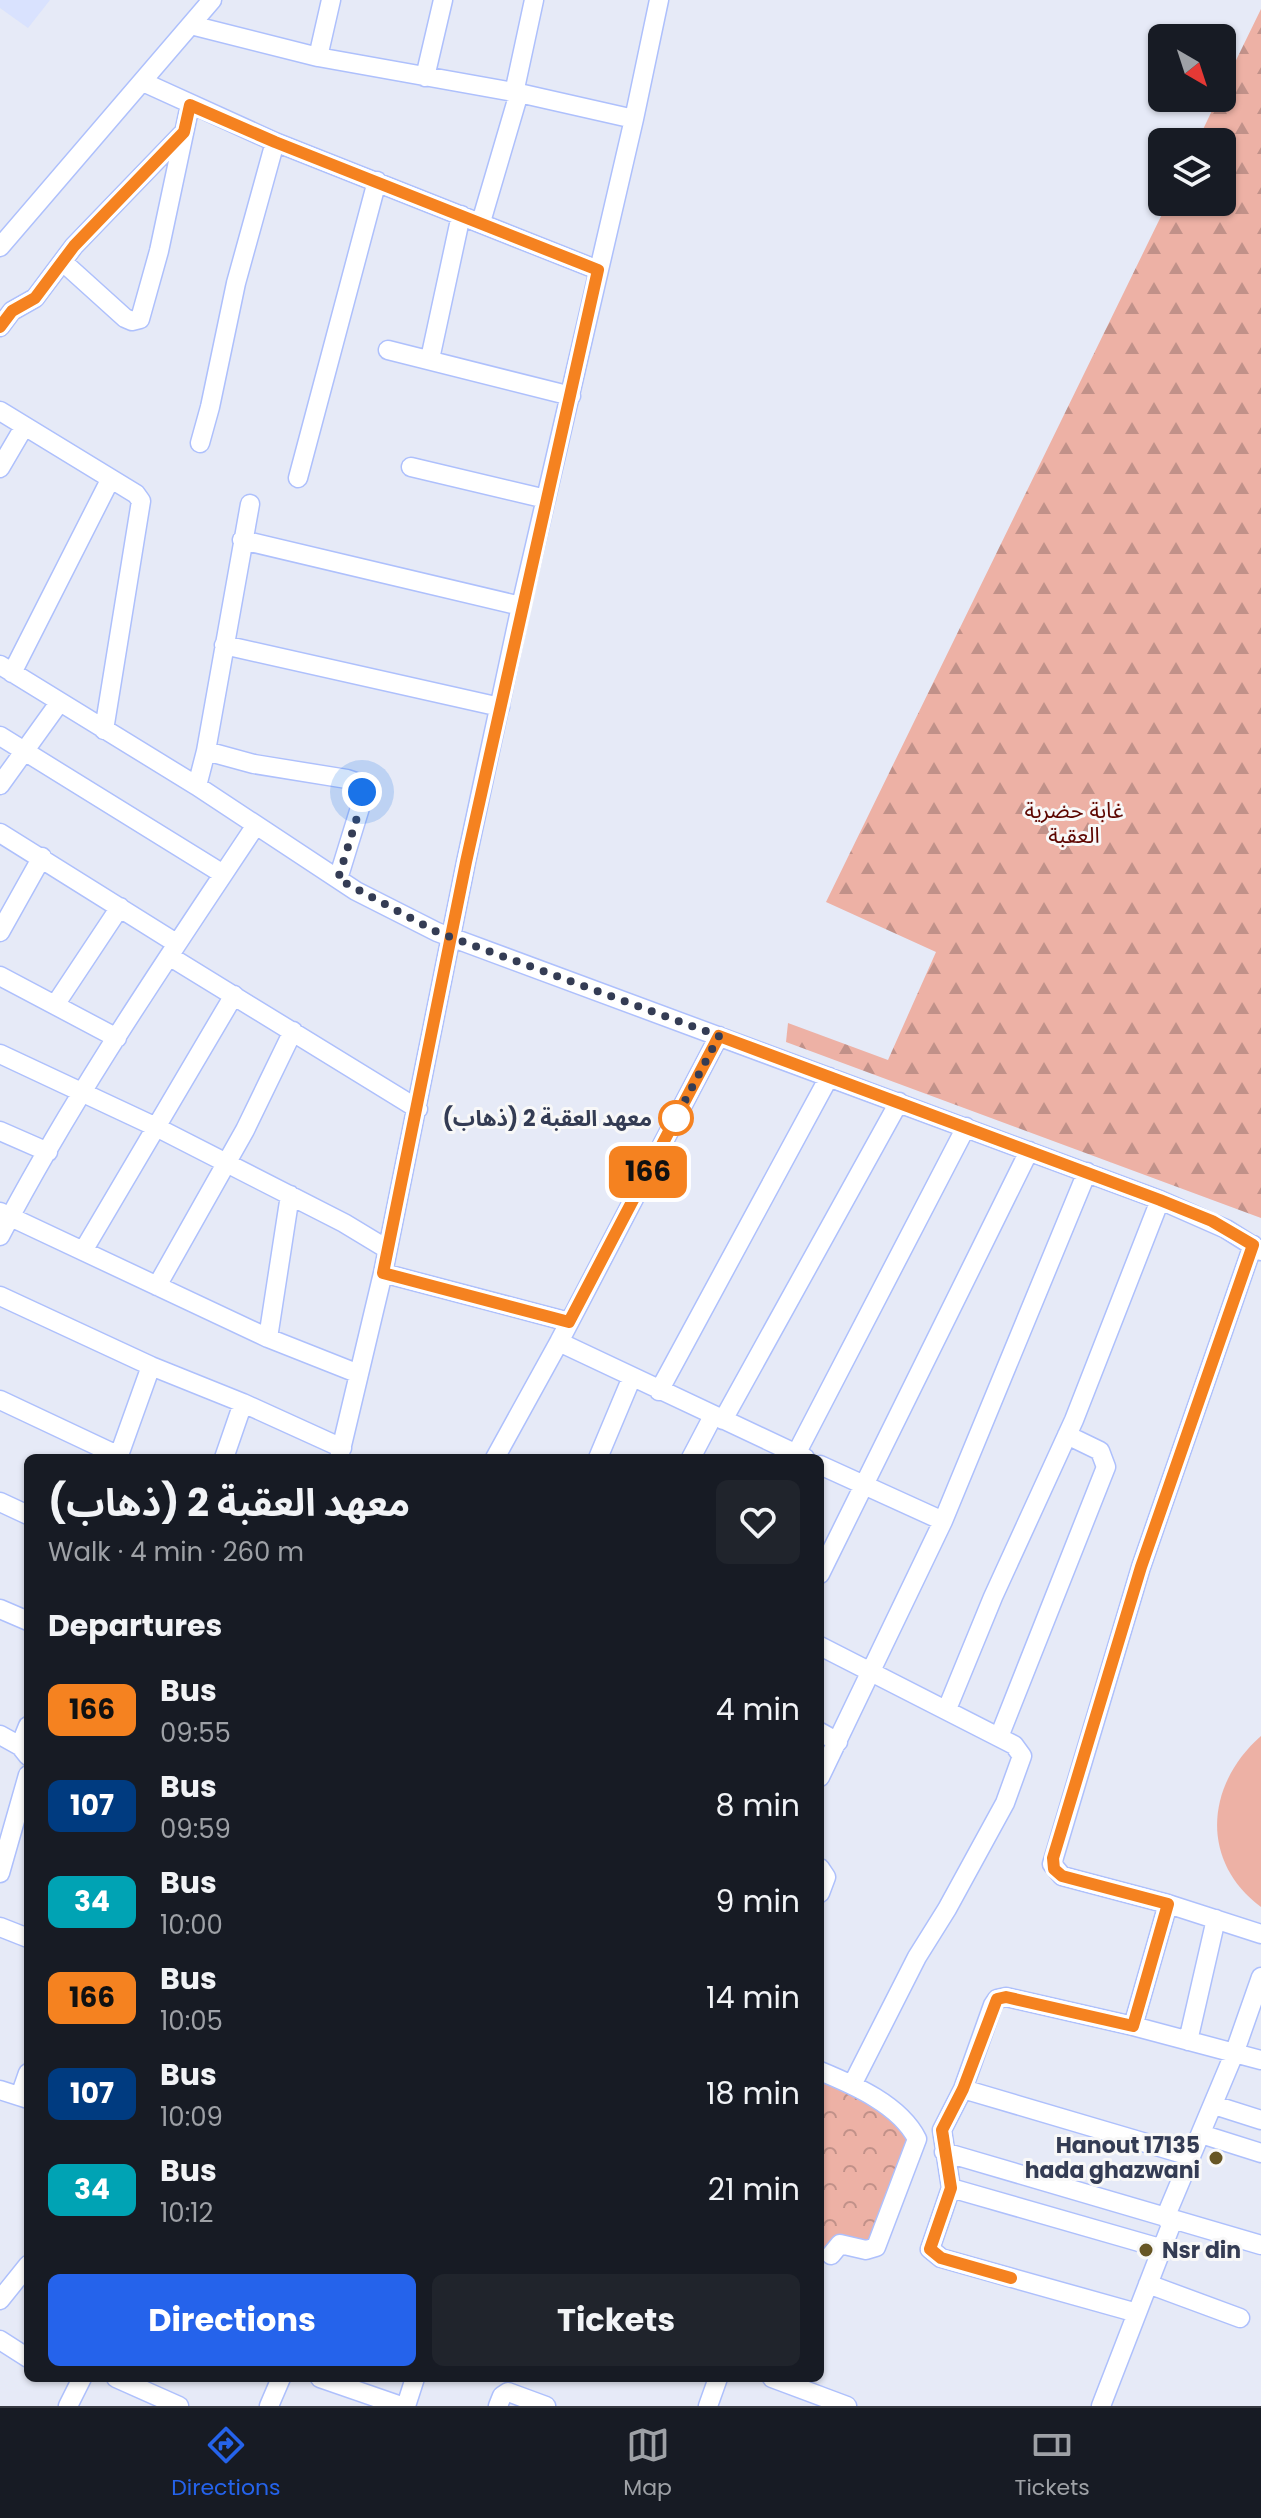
<!DOCTYPE html>
<html lang="en">
<head>
<meta charset="utf-8">
<style>
  :root { --surface:#171b24; --page:#20242c; --text:#f1f3f6; --muted:#9ea1a6; --line:#363941; --accent:#2563eb }
  body { margin:0; font-family:Poppins,"Noto Sans Arabic",sans-serif; background:var(--page); color:var(--text); height:100vh; display:flex; flex-direction:column; font-size:30px; white-space:nowrap }
  * { box-sizing:border-box; margin:0 }
  p { font-size:26px; color:var(--muted) }
  .icon { flex:none; width:44px; height:44px; fill:none; stroke:currentColor; stroke-width:2; stroke-linecap:round; stroke-linejoin:round }
  .map { position:relative; flex:1; overflow:hidden }
  .drawer { position:absolute; left:24px; top:1454px; width:800px; height:928px; display:flex; flex-direction:column; background:var(--surface); border-radius:12px; box-shadow:0 2px 6px #0004 }
  .drawer>* { flex:none }
  .badge { padding:0 16px; border-radius:12px; font-size:28px; line-height:52px }
  .needle { width:52px; rotate:141deg }
  .buttons { position:absolute; left:1148px; top:24px; display:grid; gap:16px }
  .buttons a { display:grid; place-items:center; width:88px; height:88px; border-radius:12px; background:var(--surface); box-shadow:0 2px 6px #0004; font-size:40px }
  .you { position:absolute; width:40px; height:40px; margin:-20px; border:6px solid #fff; border-radius:50%; background:#1a73e8; box-shadow:0 0 0 12px #1a73e833 }
  .map>.badge { position:absolute; translate:-50% -50%; box-shadow:0 0 0 4px #fff }
  h2 { padding:0 24px; font-size:30px; line-height:72px }
  .round { display:grid; place-items:center; flex:none; width:84px; height:84px; border-radius:12px; background:var(--page) }
  .head { display:flex; align-items:center; justify-content:space-between; height:136px; padding:0 24px }
  h1 { font-size:38px; font-weight:700; line-height:60px }
  .action { display:flex; gap:16px; margin-top:auto; padding:16px 24px }
  .action a { flex:1; height:92px; border-radius:12px; background:var(--accent); color:#fff; font-size:32px; font-weight:700; line-height:92px; text-align:center }
  .action a+a { background:var(--page); color:var(--text) }
  ul { padding:0; list-style:none }
  li { display:flex; align-items:center; gap:24px; height:96px; padding:0 24px }
  li div { flex:1 }
  li b { display:block; font-size:30px }
  li em { font-style:normal }
  li .badge { min-width:88px; font-weight:700; text-align:center }
  .tab-bar { display:flex; justify-content:space-around; align-items:center; height:112px; border-top:2px solid var(--line); background:var(--surface); font-size:22px; color:var(--muted) }
  .tab-bar a { display:grid; justify-items:center; gap:4px }
  .tab-bar .active { color:var(--accent) }
  .map>svg:first-child { display:block }
  .built { fill:#d9e2fe }
  .forest { fill:url(#forest-firs) }
  .park { fill:url(#park-crowns) }
  .garden { fill:#edb1a5 }
  .lines { fill:none; stroke-linecap:round; stroke-linejoin:round }
  .minor-casing { stroke:#aec0fc; stroke-width:21 }
  .minor { stroke:#fff; stroke-width:18 }
  .line-casing { stroke:#fff; stroke-width:18 }
  .line { stroke:#f58220; stroke-width:12 }
  .walk { stroke:#343c54; stroke-width:8; stroke-dasharray:0 14.4 }
  .stop-dot { fill:#fff; stroke:#f58220; stroke-width:4 }
  .poi-dot { fill:#675624; stroke:#f8f8f8; stroke-width:3 }
  .labels { text-anchor:middle; dominant-baseline:central; stroke-width:6; stroke-linejoin:round; paint-order:stroke }
  .park-label { font-size:22px; fill:#5d0600; stroke:#f8f8f8 }
  .stop-label { font-size:22px; font-weight:bold; fill:#343c54; stroke:#f8f8f8; text-anchor:end }
  .poi-label { font-size:22px; font-weight:bold; fill:#343c54; stroke:#f8f8f8; text-anchor:end }
</style>
</head>
<body>
<div class="map">
<svg width="1261" height="2406" viewBox="0 0 1261 2406">
  <defs>
    <pattern id="forest-firs" width="22" height="20" patternUnits="userSpaceOnUse" patternTransform="scale(2)"><rect width="22" height="20" fill="#edb1a5"/><path d="M5 1l3.5 6h-7zM16 11l3.5 6h-7z" fill="#c19189"/></pattern>
    <pattern id="park-crowns" width="20" height="18" patternUnits="userSpaceOnUse" patternTransform="scale(2)"><rect width="20" height="18" fill="#edb1a5"/><path d="M2 6a3 3 0 1 1 6 0M12 15a3 3 0 1 1 6 0" fill="none" stroke="#c19189"/></pattern>
  </defs>
  <rect width="100%" height="100%" fill="#e6eaf7"/>
  <!-- built -->
  <path class="built" d="M0,0h50l-22,28 -28,-20z"/>
  <!-- forest -->
  <path class="forest" d="M1261,9v1209l-475,-176 2,-19 100,37 48,-108 -110,-50 342,-700h54v-60h-25l21,-44h4v-9z"/>
  <!-- park -->
  <path class="park" d="M820,2076l32,12 48,41 16,9 -44,110 -44,4 -8,-4z"/>
  <!-- garden -->
  <path class="garden" d="M1261,1736v171c-62,-46 -55,-123 0,-171z"/>
  <g class="lines">
    <!-- minor casing -->
    <g class="minor-casing">
      <path id="minor" d="M191,25l127,32 201,36 115,26
        M318,57l13,-57
        M425,77l18,-77
        M143,82l132,60 323,128
        M514,93l20,-93
        M481,222l38,-129
        M0,247l212,-247
        M63,262l62,56 7,3 8,-2 19,-68 31,-146
        M0,327l12,-16 23,-13 39,-52 110,-114
        M388,350l183,46
        M430,359l31,-144
        M0,411l136,83 5,7 -37,229
        M200,443l10,-36 26,-124 39,-141
        M411,467l135,32
        M0,468l24,-41
        M298,478l79,-297
        M242,540l279,66
        M224,645l276,62
        M0,665l197,121 159,105 81,41 723,268 66,29 35,22
        M12,673l98,-193
        M0,736l223,138
        M206,751l48,13 93,15 12,4 4,15 -25,81
        M0,785l59,-82
        M197,786l9,-35 44,-247
        M0,833l176,110
        M0,932l42,-75
        M169,956l249,153
        M0,976l117,62
        M55,1005l65,-98
        M0,1054l156,73 188,96 43,26
        M0,1131l48,21
        M0,1212l268,126 91,36
        M0,1236c75,-143 167,-277 256,-411
        M1253,1245l-112,322 -89,297 10,12 106,28 93,30
        M83,1251l151,-256
        M383,1273l186,49
        M157,1286l88,-156 48,-99
        M0,1296l151,70 92,37 99,45
        M268,1338l22,-143
        M559,1342l246,116
        M659,1391l170,-314
        M0,1400l119,56
        M723,1420l176,-318
        M118,1458l33,-92
        M224,1458l19,-55
        M339,1458l44,-185 83,-411 55,-256 113,-487 25,-119
        M495,1458l64,-116 160,-306
        M598,1458l34,-81
        M691,1458l22,-42
        M794,1458l172,-331
        M820,1465l123,56
        M0,1502l28,13
        M820,1574l209,-423
        M0,1609l28,12
        M820,1646l194,99 8,11 -17,47 -58,106 -30,48 -65,128
        M947,1709l46,-112 81,-177 86,-220
        M820,1732l18,10
        M0,1735l20,11 8,10
        M999,1737l107,-270 -6,-16 -33,-16
        M20,1746l8,-20
        M820,1777l123,-256 144,-349
        M820,1868l6,9 -6,16
        M0,1873l28,-98
        M0,1927l28,11
        M1133,2026l35,-122
        M1188,2041l28,-122
        M820,2071c34,14 80,34 97,68l-41,108 -10,3 -26,-6 -9,11
        M963,2089l227,67
        M0,2090l28,9
        M20,2096l8,-23
        M1214,2105l47,15
        M1201,2134l60,19
        M944,2152l317,93
        M951,2188l209,60
        M1165,2218l69,-164 27,-77
        M1148,2284l92,34
        M0,2300l28,-35
        M1137,2313l-196,-55 -11,-9 21,-61 -9,-58 21,-41 30,-84 4,-6 9,-2 127,29 128,34
        M0,2340l28,18
        M116,2378l63,28
        M320,2378l81,28
        M772,2378l75,28
        M68,2406l14,-28
        M269,2406l12,-28
        M406,2406l9,-28
        M498,2406l4,-10 6,-4 38,14
        M708,2406l10,-28
        M1101,2406l72,-186"/>
    </g>
    <!-- minor -->
    <use href="#minor" class="minor"/>
  </g>
  <g class="lines">
    <!-- line casing -->
    <g class="line-casing">
      <path id="line" d="M0,327l12,-16 23,-13 39,-52 110,-114 6,-27 85,37 323,128 -132,592 -83,411 186,49 150,-286 441,164 52,21 41,24 -112,322 -88,291 1,11 8,7 106,28 -35,122 -127,-29 -9,2 -34,90 -21,41 9,58 -21,61 11,9 70,20"/>
    </g>
    <!-- line -->
    <use href="#line" class="line"/>
    <!-- walk -->
    <path class="walk" d="M362,792l1,6 -25,81 99,53 282,104 -43,82"/>
  </g>
  <!-- markers -->
  <circle class="stop-dot" cx="676" cy="1118" r="16"/>
  <g class="poi-dot">
    <circle cx="1216" cy="2158" r="8"/>
    <circle cx="1146" cy="2250" r="8"/>
  </g>
  <g class="labels">
    <!-- park labels -->
    <g class="park-label">
      <text x="1074" y="810">غابة حضرية<tspan x="1074" dy="25">العقبة</tspan></text>
    </g>
    <!-- stop labels -->
    <g class="stop-label">
      <text x="652" y="1118">معهد العقبة 2 (ذهاب)</text>
    </g>
    <!-- poi labels -->
    <g class="poi-label">
      <text x="1200" y="2145">Hanout 17135<tspan x="1200" dy="25">hada ghazwani</tspan></text>
      <text x="1162" y="2250" text-anchor="start">Nsr din</text>
    </g>
  </g>
</svg>
<div class="buttons">
<a><svg class="needle" viewBox="-14 -14 28 28"><path d="M0-13l5 13h-10z" fill="#e53935"/><path d="M0 13l5-13h-10z" fill="#9ea1a6"/></svg></a>
<a><svg class="icon" aria-label="layers" viewBox="0 0 24 24"><path d="M12 4l9 5-9 5-9-5zM3 14l9 5 9-5"/></svg></a>
</div>
<div class="you" style="left:362px;top:792px"></div>
<b class="badge" style="left:648px;top:1172px;background:#f58220;color:#111">166</b>
<section class="drawer">
<div class="head"><div><h1>معهد العقبة 2 (ذهاب)</h1><p>Walk · 4 min · 260 m</p></div><a class="round"><svg class="icon" aria-label="heart" viewBox="0 0 24 24"><path d="M12 20l-8-8c-3-5 5-10 8-4 3-6 11-1 8 4z"/></svg></a></div>
<h2>Departures</h2>
<ul>
<li><span class="badge" style="background:#f58220;color:#111">166</span><div><b>Bus</b><p>09:55</p></div><em>4 min</em></li>
<li><span class="badge" style="background:#003b80;color:#fff">107</span><div><b>Bus</b><p>09:59</p></div><em>8 min</em></li>
<li><span class="badge" style="background:#00a3b4;color:#fff">34</span><div><b>Bus</b><p>10:00</p></div><em>9 min</em></li>
<li><span class="badge" style="background:#f58220;color:#111">166</span><div><b>Bus</b><p>10:05</p></div><em>14 min</em></li>
<li><span class="badge" style="background:#003b80;color:#fff">107</span><div><b>Bus</b><p>10:09</p></div><em>18 min</em></li>
<li><span class="badge" style="background:#00a3b4;color:#fff">34</span><div><b>Bus</b><p>10:12</p></div><em>21 min</em></li>
</ul>
<div class="action"><a>Directions</a><a>Tickets</a></div>
</section>
</div>
<nav class="tab-bar">
<a class="active"><svg class="icon" aria-label="directions" viewBox="0 0 24 24"><path d="M12 3l9 9-9 9-9-9zM9 14v-3h6M13 9l2 2-2 2"/></svg>Directions</a>
<a><svg class="icon" aria-label="map" viewBox="0 0 24 24"><path d="M3 6l6-2 6 2 6-2v14l-6 2-6-2-6 2zM9 4v14M15 6v14"/></svg>Map</a>
<a><svg class="icon" aria-label="tickets" viewBox="0 0 24 24"><path d="M3 7h18v10H3zM15 7v10"/></svg>Tickets</a>
</nav>
</body>
</html>
